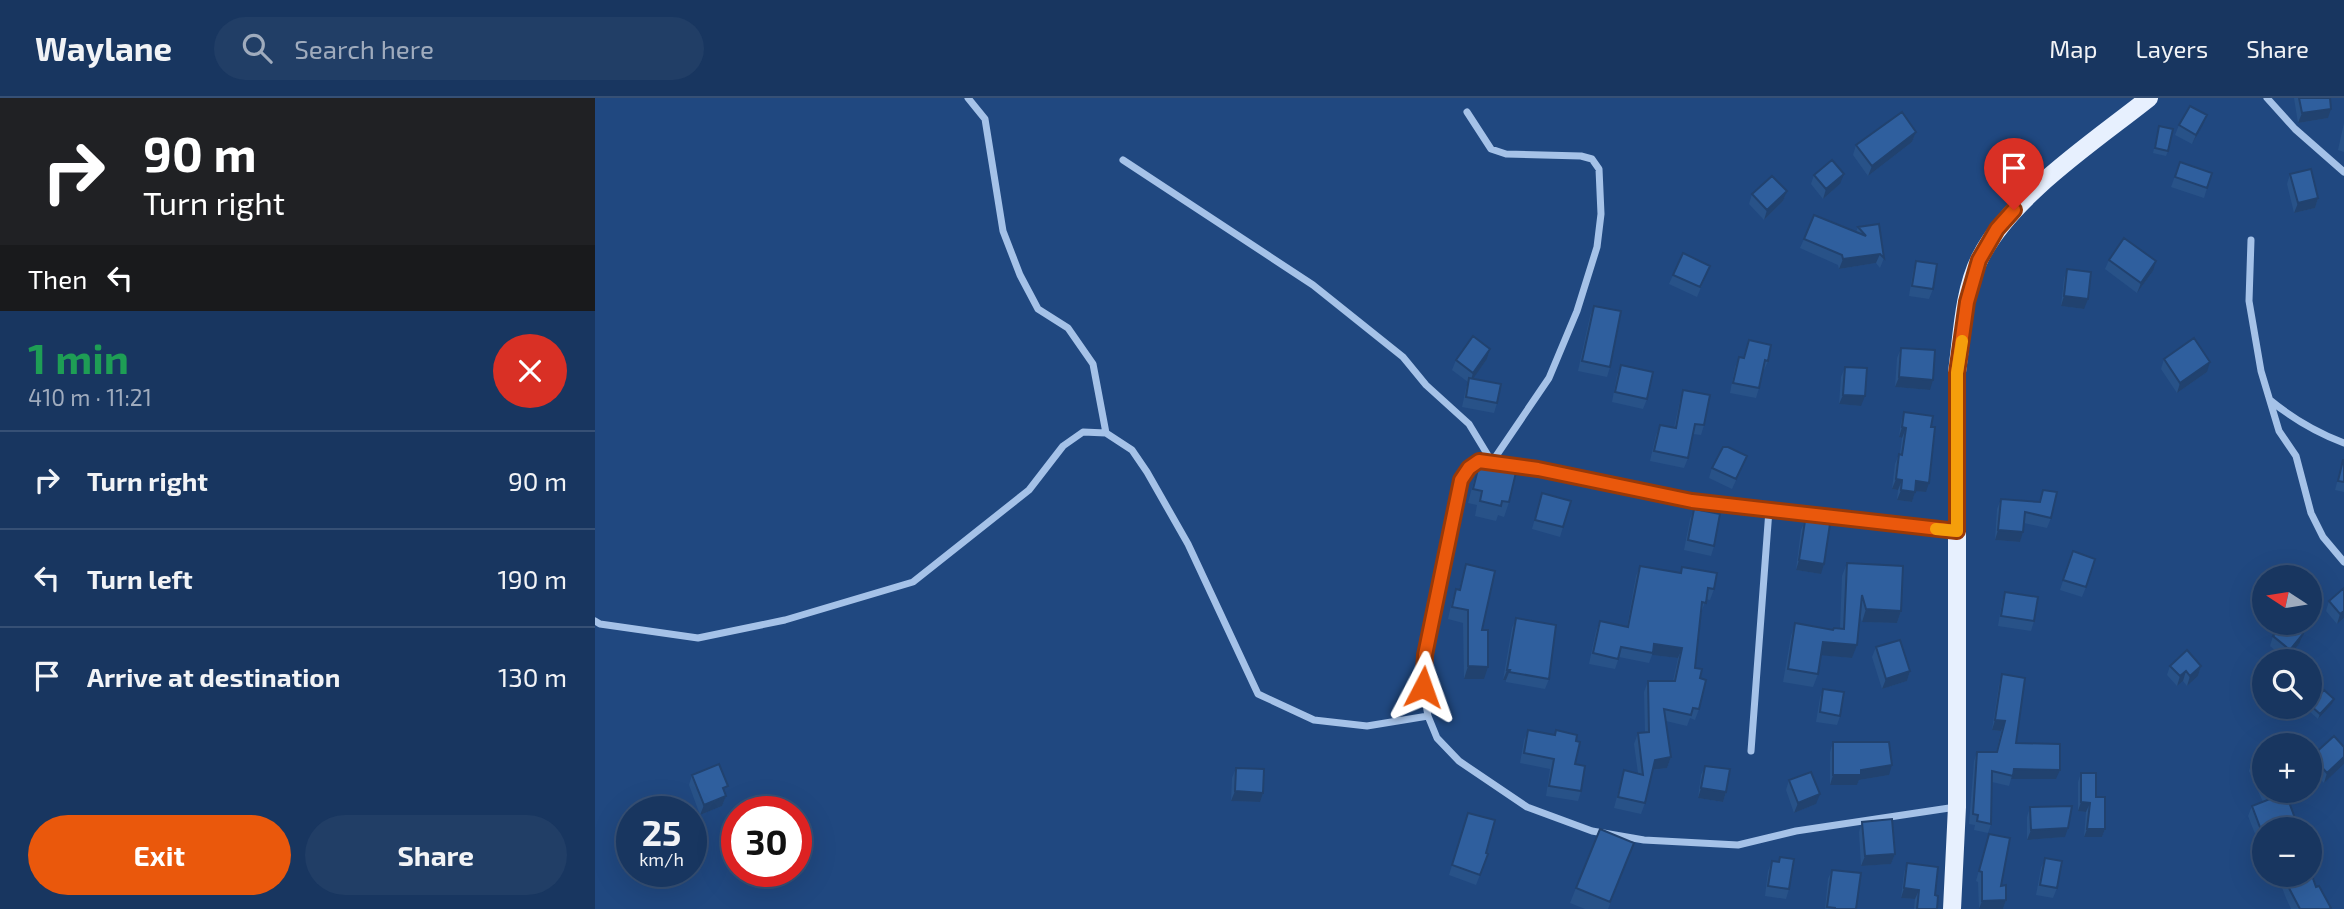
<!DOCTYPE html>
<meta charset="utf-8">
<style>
:root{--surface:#183660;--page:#213e66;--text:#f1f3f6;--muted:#9fabbd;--line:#365075;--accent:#ea580c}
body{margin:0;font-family:"Exo 2",sans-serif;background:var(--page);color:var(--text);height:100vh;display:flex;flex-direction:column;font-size:26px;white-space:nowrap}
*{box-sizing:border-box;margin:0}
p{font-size:23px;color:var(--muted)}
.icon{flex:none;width:38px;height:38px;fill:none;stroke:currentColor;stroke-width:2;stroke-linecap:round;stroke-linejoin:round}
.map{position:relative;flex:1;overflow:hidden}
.side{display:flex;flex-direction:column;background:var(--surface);width:595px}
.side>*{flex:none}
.top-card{background:#202124;color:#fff;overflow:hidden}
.needle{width:46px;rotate:282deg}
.tools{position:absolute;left:1657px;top:467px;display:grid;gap:14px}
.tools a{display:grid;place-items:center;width:70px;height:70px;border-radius:50%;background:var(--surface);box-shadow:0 7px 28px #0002,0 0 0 2px var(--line);font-size:35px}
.speed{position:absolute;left:21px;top:698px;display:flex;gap:14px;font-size:35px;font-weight:700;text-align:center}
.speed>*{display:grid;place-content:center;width:91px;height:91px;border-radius:50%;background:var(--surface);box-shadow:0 7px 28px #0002,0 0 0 2px var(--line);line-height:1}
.speed small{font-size:18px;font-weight:400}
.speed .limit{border:10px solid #d22;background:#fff;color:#111}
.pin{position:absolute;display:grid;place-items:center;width:60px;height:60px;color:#fff;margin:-72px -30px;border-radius:50% 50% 50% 0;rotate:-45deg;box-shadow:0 0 7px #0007}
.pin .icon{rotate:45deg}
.me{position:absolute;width:77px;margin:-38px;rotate:4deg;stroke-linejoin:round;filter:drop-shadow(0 0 5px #0008)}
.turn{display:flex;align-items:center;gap:24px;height:147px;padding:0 28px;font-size:32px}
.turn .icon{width:91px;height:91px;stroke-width:2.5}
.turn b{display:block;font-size:49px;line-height:60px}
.then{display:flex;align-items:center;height:66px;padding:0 28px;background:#0003;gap:14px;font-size:26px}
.round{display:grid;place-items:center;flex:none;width:74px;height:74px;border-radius:37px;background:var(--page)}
.headline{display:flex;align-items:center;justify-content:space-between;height:119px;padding:0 28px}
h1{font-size:42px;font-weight:700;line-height:52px;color:#1e9e55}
.primary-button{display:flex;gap:14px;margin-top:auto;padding:14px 28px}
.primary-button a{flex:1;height:80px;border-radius:42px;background:var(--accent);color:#fff;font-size:28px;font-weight:700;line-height:80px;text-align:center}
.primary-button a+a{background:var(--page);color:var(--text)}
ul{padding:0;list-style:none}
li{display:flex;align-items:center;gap:21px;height:98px;padding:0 28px;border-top:2px solid var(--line)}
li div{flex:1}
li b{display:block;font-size:26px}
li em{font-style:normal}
header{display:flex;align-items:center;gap:42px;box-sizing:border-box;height:98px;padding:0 35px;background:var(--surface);border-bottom:2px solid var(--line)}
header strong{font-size:33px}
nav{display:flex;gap:38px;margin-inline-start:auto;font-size:24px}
.search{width:490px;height:63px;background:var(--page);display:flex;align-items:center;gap:18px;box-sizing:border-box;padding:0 24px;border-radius:38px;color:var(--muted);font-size:26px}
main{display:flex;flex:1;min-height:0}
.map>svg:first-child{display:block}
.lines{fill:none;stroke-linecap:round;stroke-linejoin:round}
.minor{stroke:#a5c2e8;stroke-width:7}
.primary{stroke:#e7f0fe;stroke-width:18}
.wall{fill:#285288}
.shaded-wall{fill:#21426f}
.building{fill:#2f5f9e;stroke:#21426f;stroke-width:2}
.route-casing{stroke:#983908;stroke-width:18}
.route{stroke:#ea580c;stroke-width:12}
.slow{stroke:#f59e0b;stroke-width:12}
</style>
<header>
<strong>Waylane</strong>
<div class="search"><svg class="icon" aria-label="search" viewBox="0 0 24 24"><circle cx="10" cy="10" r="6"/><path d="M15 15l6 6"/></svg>Search here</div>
<nav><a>Map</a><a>Layers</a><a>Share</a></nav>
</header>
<main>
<section class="side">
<div class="top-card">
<div class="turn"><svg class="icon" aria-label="right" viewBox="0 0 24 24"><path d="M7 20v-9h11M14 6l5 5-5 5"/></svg><div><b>90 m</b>Turn right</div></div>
<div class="then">Then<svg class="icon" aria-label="left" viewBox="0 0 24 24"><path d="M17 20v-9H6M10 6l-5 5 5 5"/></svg></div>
</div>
<div class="headline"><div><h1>1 min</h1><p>410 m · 11:21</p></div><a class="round" style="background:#d93025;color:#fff"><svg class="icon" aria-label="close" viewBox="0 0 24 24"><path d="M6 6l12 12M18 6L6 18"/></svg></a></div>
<ul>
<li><svg class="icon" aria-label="right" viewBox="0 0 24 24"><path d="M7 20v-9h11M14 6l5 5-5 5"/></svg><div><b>Turn right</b></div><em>90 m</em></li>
<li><svg class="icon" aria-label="left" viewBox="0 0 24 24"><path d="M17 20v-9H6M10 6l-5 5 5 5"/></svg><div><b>Turn left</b></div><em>190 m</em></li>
<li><svg class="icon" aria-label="arrive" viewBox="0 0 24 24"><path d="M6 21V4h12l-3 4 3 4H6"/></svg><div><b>Arrive at destination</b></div><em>130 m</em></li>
</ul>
<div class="primary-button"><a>Exit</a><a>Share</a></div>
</section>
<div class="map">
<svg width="1749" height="811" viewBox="0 0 1749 811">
<rect width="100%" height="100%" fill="#204880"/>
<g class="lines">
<path class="minor" d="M373 0 390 21 408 133 425 177 443 211 473 230 498 266 511 335
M1672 0 1700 31 1749 74
M528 62 718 187 808 259 831 287 874 326 897 364 954 280 982 213 1002 149 1006 116 1004 71 997 61 986 58 911 56 896 51 872 14
M1656 142 1654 203 1666 273 1684 333 1701 358 1716 415 1728 439 1749 464
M1675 302C1698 321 1720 334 1749 345
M0 523 5 526 103 540 190 522 318 484 434 392 468 348 488 334 511 335 537 352 552 374 593 446 663 596 719 622 772 628 833 618
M1156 653 1174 412
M1361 709 1201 733 1143 747 1049 742 997 733 932 709 864 663 842 640 833 618 828 589 829 557 866 382 874 370 884 363 943 371 1097 403 1361 433"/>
<path class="primary" d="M1357 811 1362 709V274C1367 238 1368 194 1385 160 1416 98 1500 43 1554 0"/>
</g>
<path class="wall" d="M1699 0H1735L1733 20 1703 25Z
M1612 17 1608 27 1597 46 1580 37 1584 27Z
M1749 25V54L1743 52Z
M1564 28 1573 53 1571 58 1558 55Z
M1321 34 1317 44 1273 78 1258 57 1261 47Z
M1585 64 1612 90 1609 100 1576 89Z
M1695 76 1723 100 1720 110 1699 115 1692 86Z
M1219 77 1245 86 1228 101 1216 86Z
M1192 93 1188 103 1169 122 1154 106 1157 96Z
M1263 129 1289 160 1285 170 1281 165 1244 171 1243 167 1205 150 1209 141 1261 134Z
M1514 162 1558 173 1542 195 1510 171Z
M1321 163 1338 191 1334 201 1314 198 1318 173Z
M1115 168 1102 199 1074 186 1078 177Z
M1472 171 1489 211 1466 208 1469 181Z
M999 208 1015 269 1012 279 983 273 995 218Z
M1154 242 1173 263 1169 272H1168L1164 290 1161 300 1135 295 1140 269 1144 259 1148 260Z
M1306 250 1335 292 1300 289 1302 260Z
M895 251 892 261 877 281 902 305 899 315 867 309 871 290 873 284 857 272 861 262Z
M1569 261 1612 274 1582 295 1566 271Z
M1026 267 1052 301 1048 311 1017 304 1022 277Z
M1250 269 1266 308 1244 306 1246 279Z
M1088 292 1109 327 1106 337 1098 336 1093 360 1089 370 1055 363 1061 337 1065 327 1079 330 1085 302Z
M1309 314 1331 394 1320 393 1317 404 1302 402 1303 392 1297 391 1300 366 1304 356H1305L1307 340 1304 339 1306 324Z
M1152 358 1137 391 1114 380 1117 370Z
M1748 362H1749V394L1740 392Z
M895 363 914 404 909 419 903 417 901 423 880 418 882 407 873 405 879 382 884 367 893 369Z
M1448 392 1456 420 1452 430 1429 425 1425 444 1400 442 1402 411 1406 401 1444 404Z
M947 395 968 429 965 439 937 431Z
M1099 411 1119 448 1116 458 1089 452 1095 421Z
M1210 423 1226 476 1201 472 1206 432Z
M1478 453 1491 489 1487 499 1465 492Z
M1252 465 1306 513 1302 525 1267 524 1265 518 1257 560 1226 557 1223 576 1218 589 1188 584 1196 538 1200 525 1238 532 1245 530 1247 478Z
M871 466 887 532 889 581H869L868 525 853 521 857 503 861 491H864Z
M1045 468 1085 475 1087 469 1119 491 1115 502 1111 501 1106 515 1100 570 1105 580 1104 611 1100 622 1095 620 1092 628 1071 623 1076 659 1072 670 1058 672 1050 705 1046 716 1019 710 1026 683 1029 672 1043 675 1039 646 1043 635 1050 634 1049 594 1053 583H1078L1083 560 1057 557 1054 565 1024 559 1020 571 994 566 1001 533 1005 523 1032 528 1041 478Z
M1749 490V520L1742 526 1731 513 1734 503Z
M1410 494 1439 523 1436 533 1403 528 1407 504Z
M921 520 954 581 950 591 911 584V582H908L917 530Z
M1678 538 1704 546 1691 562 1675 548Z
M1281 549 1315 573 1312 583 1287 591 1277 559Z
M1575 568H1606L1603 578 1592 588 1588 583 1582 588 1572 577Z
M1407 576 1421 645 1461 681H1416L1414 688 1397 684 1396 726 1393 735 1379 732 1380 727 1374 726 1379 663 1382 654H1401L1406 633 1397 632 1404 586Z
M1228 591 1245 618 1242 627 1221 624 1225 600Z
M1729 592 1739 601 1737 606 1723 621 1713 612 1715 608Z
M933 632 960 637 961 632 981 643 980 666 986 693 983 703 951 698 955 671 925 665 929 642Z
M1238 644 1294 677 1264 682 1262 687H1235V654Z
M1749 649V666L1729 685 1715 670V663L1717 658Z
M1670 657V693H1690L1670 732V752L1667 745 1664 746 1653 718 1657 708 1668 704 1654 673 1657 663Z
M1110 668 1131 694 1128 704 1103 700 1106 677Z
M641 670 665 704 636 703 637 680Z
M1486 675 1501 699 1510 731 1507 739H1489L1491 714 1483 713V684Z
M97 677 130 696 131 698 127 708 105 717 94 687Z
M1194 682 1221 706 1199 715 1191 692Z
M1435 709 1470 739 1432 742V719Z
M873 715 891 755 893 756 881 787 854 777Z
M1267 724 1300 756 1296 766 1266 768 1264 734Z
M1394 736 1406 788 1411 802 1408 811H1384L1383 784 1381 783Z
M1039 745 1013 811H990L975 805 981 790Z
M1185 759 1194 791 1191 801 1170 798 1173 773 1177 763 1183 764Z
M1450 760 1462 790 1458 800 1441 797 1446 770Z
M1312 765 1340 797 1342 811H1319L1320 801 1306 800 1309 775Z
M1237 772 1261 811H1230L1233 781Z
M1682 777H1715L1721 789 1736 811H1696L1691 800Z"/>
<path class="shaded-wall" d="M1736 11 1733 20 1703 25 1707 15Z
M1612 17 1608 27 1597 46 1601 37Z
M1321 34 1317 44 1273 78 1277 68Z
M1249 76 1245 86 1228 101 1231 91Z
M1192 93 1188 103 1169 122 1172 112Z
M1723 100 1720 110 1699 115 1703 105Z
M1285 156 1281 165 1244 171 1248 161Z
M1561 163 1558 173 1542 195 1546 185Z
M1469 198 1493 201 1489 211 1466 208Z
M895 251 892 261 875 285 878 275Z
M1615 264 1612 274 1582 295 1585 285Z
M1304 279 1338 282 1335 292 1300 289Z
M1248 297 1270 298 1266 308 1244 306Z
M1307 329 1311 330 1307 340 1304 339Z
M1301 381 1307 382 1303 392 1297 391Z
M1321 383 1334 385 1331 394 1318 393Z
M1306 392 1320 394 1317 404 1302 402Z
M1403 432 1428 434 1425 444 1400 442Z
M1204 462 1229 466 1226 476 1201 472Z
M1271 511 1306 513 1302 525 1267 524Z
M1749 513V520L1742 526 1745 516Z
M1708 536 1704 546 1691 562 1695 552Z
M1228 544 1262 547 1257 560 1223 557Z
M1059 546 1087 550 1083 560 1057 557Z
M873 568 893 569 889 581H869Z
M1606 568 1603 578 1592 588 1595 578Z
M912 572H915L911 582H908Z
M1315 573 1312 583 1287 591 1291 581Z
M1591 573 1588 583 1582 588 1585 578Z
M1739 601 1737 606 1723 621 1725 616Z
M1400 622 1410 623 1406 633 1397 632Z
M1076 659 1072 670 1056 672 1060 662Z
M1749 659V666L1729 685 1732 675Z
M1297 667 1294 677 1264 682 1262 687H1235L1238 677Z
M1419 671 1465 672 1461 681H1416Z
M1106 690 1131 694 1128 704 1103 700Z
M640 693 668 695 665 704 636 703Z
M1225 696 1221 706 1199 715 1203 705Z
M131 698 127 708 105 717 109 707Z
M1486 704 1495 705 1491 714 1483 713Z
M1473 730 1470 739 1432 742 1436 732Z
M1492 731H1510L1507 739H1489Z
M1670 736 1667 745 1664 746 1668 737Z
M1300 756 1296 766 1266 768 1270 758Z
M1309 790 1324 792 1320 801 1306 800Z
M1411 802 1408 811H1384L1387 803Z"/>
<path class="building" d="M1704 0H1735L1736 11 1707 15Z
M1595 8 1612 17 1601 37 1584 27Z
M1307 14 1321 34 1277 68 1261 47Z
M1564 28 1578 31 1573 53 1560 50Z
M1237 62 1249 76 1231 91 1219 77Z
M1585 64 1617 75 1612 90 1580 79Z
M1716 71 1723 100 1703 105 1695 76Z
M1177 78 1192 93 1172 112 1157 96Z
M1219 117 1271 138 1263 129 1284 126 1289 160 1285 156 1248 161 1247 157 1209 141Z
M1529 140 1561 163 1546 185 1514 162Z
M1088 155 1115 168 1105 189 1078 177Z
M1321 163 1342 166 1338 191 1317 188Z
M1472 171 1496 174 1493 201 1469 198Z
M999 208 1026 213 1015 269 987 263Z
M878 238 895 251 878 275 861 262Z
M1599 240 1615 264 1585 285 1569 261Z
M1154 242 1176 247 1173 263 1170 262 1164 290 1138 285 1144 259 1149 260Z
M1306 250 1340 252 1338 282 1304 279Z
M1026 267 1058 274 1052 301 1020 294Z
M1250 269 1272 270 1270 298 1248 297Z
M874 280 906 286 902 305 871 299Z
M1088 292 1115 297 1109 327 1100 326 1093 360 1059 353 1065 327 1081 330Z
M1309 314 1338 318 1336 329H1340L1334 385 1321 383 1320 394 1306 392 1307 382 1301 381 1304 356 1307 357 1311 330 1307 329Z
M1128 349H1133L1152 358 1141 381 1117 370Z
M1748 362H1749V384L1743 383Z
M895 363 922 370 914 404 907 403 906 408 885 403 887 393 878 391 884 367 893 370Z
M1448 392 1462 394 1456 420 1430 414 1428 434 1403 432 1406 401 1445 404Z
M947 395 976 403 968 429 940 422Z
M1099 411 1125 416 1119 448 1093 442Z
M1210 423 1235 426 1229 466 1204 462Z
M1478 453 1500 461 1491 489 1468 482Z
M1252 465 1308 468 1306 513 1271 511 1267 497 1262 547 1228 544 1223 576 1193 571 1200 525 1238 532 1239 530 1249 531Z
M871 466 900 473 887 532H893V569L873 568V512L857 509 861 491 865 492Z
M1045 468 1086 475 1087 469 1122 475 1119 491 1113 490 1111 505 1107 504 1100 570 1107 571 1105 580 1111 582 1104 611 1098 610 1096 617 1069 611 1076 659 1060 662 1050 705 1023 699 1029 672 1048 677 1043 635 1054 634 1053 583H1080L1087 550 1059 546 1058 555 1026 549 1023 561 998 555 1005 523 1033 529Z
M1749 490V513L1745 516 1734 503Z
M1410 494 1443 499 1439 523 1406 518Z
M921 520 961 527 954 581 914 574 915 572H912Z
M1689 525H1695L1708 536 1695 552 1678 538Z
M1305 542 1315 573 1291 581 1281 549Z
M1592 552 1606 568 1595 578 1591 573 1585 578 1575 568Z
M1407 576 1430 580 1421 645 1465 646V672L1419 671 1418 678 1397 673 1396 726 1382 723 1383 717 1378 716 1382 654H1402L1410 623 1400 622Z
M1228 591 1249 594 1245 618 1225 614Z
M1729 592 1739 601 1725 616 1715 607Z
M933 632 960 637 961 632 982 637 981 643 985 644 980 666 990 668 986 693 954 688 959 661 929 655Z
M1739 638 1749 649V659L1732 675 1717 658Z
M1238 644H1294L1297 667 1266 672V677H1238Z
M1670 657V690L1657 663Z
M124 666 133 688 128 690 131 698 109 707 97 677Z
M1110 668 1135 671 1131 694 1106 690Z
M641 670 669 671 668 695 640 693Z
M1216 674 1225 696 1203 705 1194 682Z
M1486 675H1501V699H1510V731H1492L1495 705 1486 704Z
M1671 693H1690L1701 723 1699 724 1701 732H1670V736L1668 737 1657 708 1675 701Z
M1477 708 1473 730 1436 732 1435 709Z
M873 715 900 722 891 755 893 756 885 777 857 767Z
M1297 721 1300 756 1270 758 1267 724Z
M1005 731 1039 745 1015 804 981 790Z
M1394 736 1415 740 1406 788 1411 787V802L1387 803V774L1384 773Z
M1185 759 1199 761 1194 791 1173 788 1177 763 1184 764Z
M1450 760 1467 763 1462 790 1445 787Z
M1312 765 1343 769 1340 797 1343 798 1342 811H1322L1324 792 1309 790Z
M1237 772 1266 775 1261 811H1240V810L1232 809Z
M1715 772 1721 789 1724 788 1736 810 1734 811H1705L1694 790 1689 777H1715Z"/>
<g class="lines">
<defs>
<path id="route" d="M828 589 830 557 866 382 874 370 884 363 943 371 1097 403 1362 433V275L1372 204 1384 162 1402 131 1419 112"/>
</defs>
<use href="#route" class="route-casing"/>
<use href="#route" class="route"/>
<path class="slow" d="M1341 431 1362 433V275L1367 243"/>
</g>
</svg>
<div class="tools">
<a><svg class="needle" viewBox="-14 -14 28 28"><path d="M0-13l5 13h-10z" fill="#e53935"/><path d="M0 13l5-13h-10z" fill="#9fabbd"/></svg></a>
<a><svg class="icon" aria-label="search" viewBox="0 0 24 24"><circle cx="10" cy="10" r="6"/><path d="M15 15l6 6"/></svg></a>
<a>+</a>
<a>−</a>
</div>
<div class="speed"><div>25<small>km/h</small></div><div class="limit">30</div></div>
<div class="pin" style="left:1419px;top:112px;background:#d93025"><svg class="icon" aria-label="arrive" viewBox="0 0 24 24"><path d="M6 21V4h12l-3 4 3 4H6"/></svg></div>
<svg class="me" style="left:828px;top:589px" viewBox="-20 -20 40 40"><path d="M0-17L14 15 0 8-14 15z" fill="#ea580c" stroke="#fff" stroke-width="4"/></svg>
</div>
</main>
